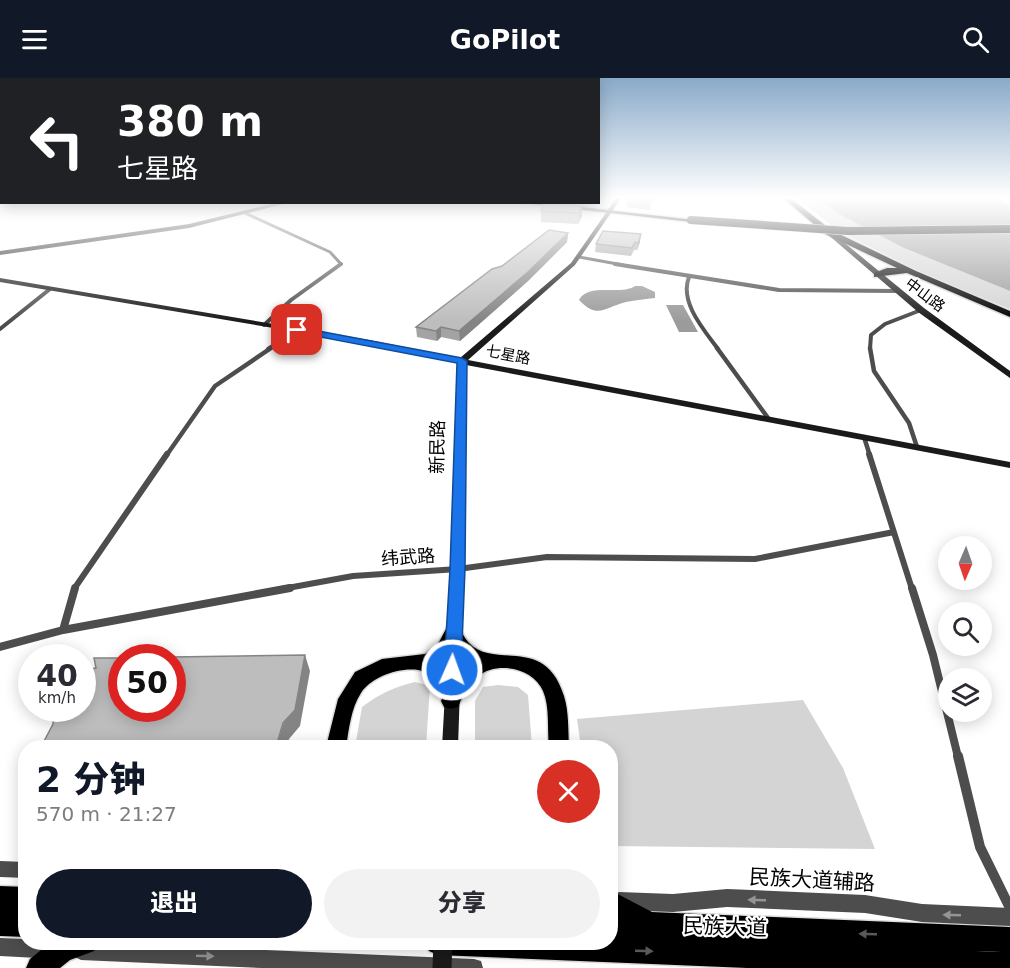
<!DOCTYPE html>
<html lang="zh">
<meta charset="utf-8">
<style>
:root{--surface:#fff;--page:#f2f2f3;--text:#2b2b33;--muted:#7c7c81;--accent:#111827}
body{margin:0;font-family:"DejaVu Sans","Noto Sans SC",sans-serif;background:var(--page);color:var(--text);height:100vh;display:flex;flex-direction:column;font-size:22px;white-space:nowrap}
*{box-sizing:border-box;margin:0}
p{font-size:20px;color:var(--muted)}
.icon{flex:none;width:33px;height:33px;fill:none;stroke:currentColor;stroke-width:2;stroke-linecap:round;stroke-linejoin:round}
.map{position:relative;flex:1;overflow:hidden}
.panel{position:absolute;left:18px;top:662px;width:600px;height:210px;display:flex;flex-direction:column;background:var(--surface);border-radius:24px;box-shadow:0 3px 15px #0003}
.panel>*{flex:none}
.hud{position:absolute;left:0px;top:0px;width:600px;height:126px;box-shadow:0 3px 15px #0003;background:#202124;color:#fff;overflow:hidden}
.needle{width:39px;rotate:182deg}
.tools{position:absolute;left:938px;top:458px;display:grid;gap:12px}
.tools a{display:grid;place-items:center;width:54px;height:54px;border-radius:50%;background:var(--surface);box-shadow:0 3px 15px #0003;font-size:30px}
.speed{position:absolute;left:18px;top:566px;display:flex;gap:12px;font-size:30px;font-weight:700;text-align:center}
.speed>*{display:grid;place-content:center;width:78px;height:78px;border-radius:50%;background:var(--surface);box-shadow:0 3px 15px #0003;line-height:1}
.speed small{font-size:15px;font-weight:400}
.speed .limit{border:9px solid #d22;background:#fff;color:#111}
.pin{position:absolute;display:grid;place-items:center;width:51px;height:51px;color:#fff;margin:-26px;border-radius:12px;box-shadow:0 3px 9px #0006}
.me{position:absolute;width:66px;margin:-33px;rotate:2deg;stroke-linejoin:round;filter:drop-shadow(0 0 4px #0008)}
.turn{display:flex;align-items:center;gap:21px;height:126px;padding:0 18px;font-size:27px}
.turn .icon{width:78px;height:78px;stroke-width:2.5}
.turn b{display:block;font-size:42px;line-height:51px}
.round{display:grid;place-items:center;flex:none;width:63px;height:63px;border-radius:32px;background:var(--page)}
.head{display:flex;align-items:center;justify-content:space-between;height:102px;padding:0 18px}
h1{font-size:36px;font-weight:800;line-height:45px;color:var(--accent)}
.primary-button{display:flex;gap:12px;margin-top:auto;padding:12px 18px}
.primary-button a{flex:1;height:69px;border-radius:36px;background:var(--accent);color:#fff;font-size:24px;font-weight:800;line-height:69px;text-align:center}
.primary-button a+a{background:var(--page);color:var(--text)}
header{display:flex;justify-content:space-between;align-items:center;height:78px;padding:0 18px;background:var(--accent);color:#fff;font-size:27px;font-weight:800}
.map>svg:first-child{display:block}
.green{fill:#d4d4d4}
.water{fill:#9b9b9b}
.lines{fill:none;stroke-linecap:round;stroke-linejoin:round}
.primary-casing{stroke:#dbdbdb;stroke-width:3}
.trunk-casing{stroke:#dbdbdb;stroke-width:3}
.minor-far5{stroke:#4d4d4d;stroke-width:3}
.minor-far4{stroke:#4d4d4d;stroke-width:4}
.minor-far3{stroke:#4d4d4d;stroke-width:4.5}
.minor-far2{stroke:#4d4d4d;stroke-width:6}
.minor-far1{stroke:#4d4d4d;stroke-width:8}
.minor{stroke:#4d4d4d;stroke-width:10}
.tertiary{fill:#4d4d4d;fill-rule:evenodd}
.secondary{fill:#1a1a1a;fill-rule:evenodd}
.primary{fill:#000;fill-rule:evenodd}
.trunk{fill:#000;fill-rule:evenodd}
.primary-bridge-casing{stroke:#dbdbdb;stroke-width:9;stroke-linecap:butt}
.secondary-bridge{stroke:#1a1a1a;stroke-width:19}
.primary-bridge{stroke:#000;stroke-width:8}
.wall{fill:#a3a3a3}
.shaded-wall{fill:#848484}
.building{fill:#bdbdbd;stroke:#848484;stroke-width:1.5}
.oneway{fill:#949494}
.oneway2{fill:#595959}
.route{fill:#1a73e8;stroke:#114b97;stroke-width:1.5}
.labels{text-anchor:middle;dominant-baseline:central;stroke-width:4.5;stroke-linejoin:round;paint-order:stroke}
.far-street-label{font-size:15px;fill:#000;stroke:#fff}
.street-label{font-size:18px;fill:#000;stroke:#fff}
.near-street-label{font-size:21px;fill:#000;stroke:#fff}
</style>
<header><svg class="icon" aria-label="menu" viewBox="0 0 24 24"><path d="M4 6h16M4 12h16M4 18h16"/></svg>GoPilot<svg class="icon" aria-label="search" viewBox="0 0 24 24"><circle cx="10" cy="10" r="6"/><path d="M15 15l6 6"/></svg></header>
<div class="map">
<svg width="1010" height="890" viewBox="0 0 1010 890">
<rect width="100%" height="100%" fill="#fff"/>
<path class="green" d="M795 119H817L904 170 1010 213V231L931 199 840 154Z
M415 604 430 608 426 669H355L362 629C379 616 394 609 415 604Z
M498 607 518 609 528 617 532 669H475V623L483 609Z
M803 622 843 690 875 771 611 768 610 669H581L577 641Z"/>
<path class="water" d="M817 119H992L1010 127V213L904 170 839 136Z
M635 208H642L655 214V220C646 221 635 222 626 224 605 229 598 242 579 222 588 204 620 218 635 208Z
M666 227H683L698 254H679Z"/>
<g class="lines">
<defs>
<path id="primary" d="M782 119H789L831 152 916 193 1010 233V239L907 195 874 199V195L887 190H897L825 156Z
M511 124H539L695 142 691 144Z"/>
<path id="trunk" d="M453 547 459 549C462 554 465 561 469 565 495 592 545 556 564 618 569 634 568 652 569 669H549C547 651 550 629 543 613 533 590 498 583 478 598 468 606 463 617 458 629L451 631 444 629 441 623 444 616C441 611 441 604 436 600 418 582 373 595 361 615 351 630 349 651 346 669H326L338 621 355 594 382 581 425 576 438 566 447 549ZM454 573 469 585 455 597 449 588 442 585Z
M0 808 26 809V833L0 832Z
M610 812 652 834 1010 849V890H747L438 877 429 873 425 864H610V858L1001 874 610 858Z
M0 832 26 833V859L0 858Z
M51 864H98L94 873 70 882 60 890H26L30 881Z"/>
</defs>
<use href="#primary" class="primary-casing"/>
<use href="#trunk" class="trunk-casing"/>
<path class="minor-far5" d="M245 135 330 174 341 186 339 187
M579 179 623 187"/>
<path class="minor-far4" d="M615 186 779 212 897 213
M689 199C679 224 704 252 718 271
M264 247 291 222 341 186
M0 251 50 211
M268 271 297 252
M870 271 871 257 885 246 921 232"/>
<path class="minor-far3" d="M717 270 768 340
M870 270 874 293 909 345 917 369
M864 359 870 378
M166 378 215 308 271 270"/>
<path class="minor-far2" d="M869 376 912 511
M74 511 167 376
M282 511 353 498 458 491 547 479 755 481 894 454"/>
<path class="minor-far1" d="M912 510 933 577 958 679
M63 552 75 510
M0 569 63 552 290 510"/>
<path class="minor" d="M958 678 980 769 1010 830"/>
<path class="tertiary" d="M0 783 26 784V800L0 799Z
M727 811 865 817 922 826 1010 830V848L922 844 865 835 727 829 673 834 619 832 613 829 610 823 613 817 619 814 673 816Z
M0 860 26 861V864H60L63 866 66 872 63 878 57 881 0 878Z
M83 864 474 881 481 883 483 890H262L81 882 75 879 72 873 75 867Z"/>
<path class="secondary" d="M617 119H622L575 187 468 282 1010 384V390L466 287 464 491 458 669H442L452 491 458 285 369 266 0 204V200L369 262 460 280 571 185Z
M280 124H291L189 150 0 177V173L189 146Z
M826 153H830L924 230 1010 293V300L918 234 826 155Z"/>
<use href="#primary" class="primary"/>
<use href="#trunk" class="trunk"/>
<defs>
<path id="primary-bridge" d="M691 142 848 153 1010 151"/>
</defs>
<use href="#primary-bridge" class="primary-bridge-casing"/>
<path class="secondary-bridge" d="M442 890 443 864"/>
<use href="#primary-bridge" class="primary-bridge"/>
</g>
<path class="wall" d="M653 119 650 132 627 129 628 121Z
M582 128V138L578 146 541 144V133Z
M568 155 567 164 528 203 460 263 441 259 437 263 417 259 416 249Z
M640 164 637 172H634L631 178 595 174 596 166Z"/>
<path class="shaded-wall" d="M582 128V138L578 146 579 135Z
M568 155 567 164 528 203 460 263 459 253Z
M641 156 640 164 637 172 638 165Z
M441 249V259L437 263 436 253Z
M305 577 310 593 300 648 289 661 287 669H276Z"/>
<path class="building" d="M629 119H653L651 124 628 121Z
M544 125 582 128 579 135 541 133Z
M549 152 568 155 528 194 459 253 441 249 436 253 416 249 492 191 502 188Z
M603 153 641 156 638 165 635 164 632 170 596 166Z
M305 577 295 632 283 645 276 669H41L53 646 54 630H82V592L96 590 94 580H122V630H172V579Z"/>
<defs><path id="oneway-solid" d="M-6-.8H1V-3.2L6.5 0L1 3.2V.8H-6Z" transform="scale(1.5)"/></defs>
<g class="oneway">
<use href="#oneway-solid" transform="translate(757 822) rotate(-178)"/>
<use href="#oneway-solid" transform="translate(952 837) rotate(-178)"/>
<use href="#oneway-solid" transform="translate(205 878) rotate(2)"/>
</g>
<g class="oneway2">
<use href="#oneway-solid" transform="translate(868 856) rotate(-178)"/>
<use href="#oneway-solid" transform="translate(644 873) rotate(2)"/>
</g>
<linearGradient id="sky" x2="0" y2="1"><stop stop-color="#89aac9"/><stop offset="0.49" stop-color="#fff"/><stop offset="1" stop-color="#fff" stop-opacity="0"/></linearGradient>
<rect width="1010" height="244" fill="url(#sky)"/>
<path class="route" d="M297 249 462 280 467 283 465 491 461 592 458 597 452 599 446 597 444 592 450 491 457 285 294 254V250Z"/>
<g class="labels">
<g class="far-street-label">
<text transform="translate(925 217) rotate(37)">中山路</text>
<text transform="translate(508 277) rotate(11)">七星路</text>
</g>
<g class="street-label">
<text transform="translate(437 369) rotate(-89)">新民路</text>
<text transform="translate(408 479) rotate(-4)">纬武路</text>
</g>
<g class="near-street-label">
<text transform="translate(812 802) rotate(3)">民族大道辅路</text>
<text transform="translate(725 849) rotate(2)">民族大道</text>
</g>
</g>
</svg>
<div class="tools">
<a><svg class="needle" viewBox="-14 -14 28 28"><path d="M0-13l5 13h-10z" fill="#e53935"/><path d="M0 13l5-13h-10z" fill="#7c7c81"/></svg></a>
<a><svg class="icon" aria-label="search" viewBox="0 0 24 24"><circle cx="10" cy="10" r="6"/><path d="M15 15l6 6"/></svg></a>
<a><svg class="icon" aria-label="layers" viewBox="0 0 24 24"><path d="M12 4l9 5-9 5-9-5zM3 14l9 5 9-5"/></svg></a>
</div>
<div class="speed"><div>40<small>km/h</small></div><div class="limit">50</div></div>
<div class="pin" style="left:297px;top:252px;background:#d93025"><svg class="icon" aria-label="arrive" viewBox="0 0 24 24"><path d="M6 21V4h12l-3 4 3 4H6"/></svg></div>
<svg class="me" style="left:452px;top:592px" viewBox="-20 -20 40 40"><circle r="17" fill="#1a73e8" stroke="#fff" stroke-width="3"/><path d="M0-11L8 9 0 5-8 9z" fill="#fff"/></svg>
<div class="hud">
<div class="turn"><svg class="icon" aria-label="left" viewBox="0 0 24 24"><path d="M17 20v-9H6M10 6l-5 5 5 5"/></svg><div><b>380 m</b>七星路</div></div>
</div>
<section class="panel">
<div class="head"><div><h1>2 分钟</h1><p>570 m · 21:27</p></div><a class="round" style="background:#d93025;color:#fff"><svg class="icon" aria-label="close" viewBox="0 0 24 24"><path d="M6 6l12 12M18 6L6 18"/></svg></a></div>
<div class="primary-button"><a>退出</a><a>分享</a></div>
</section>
</div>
